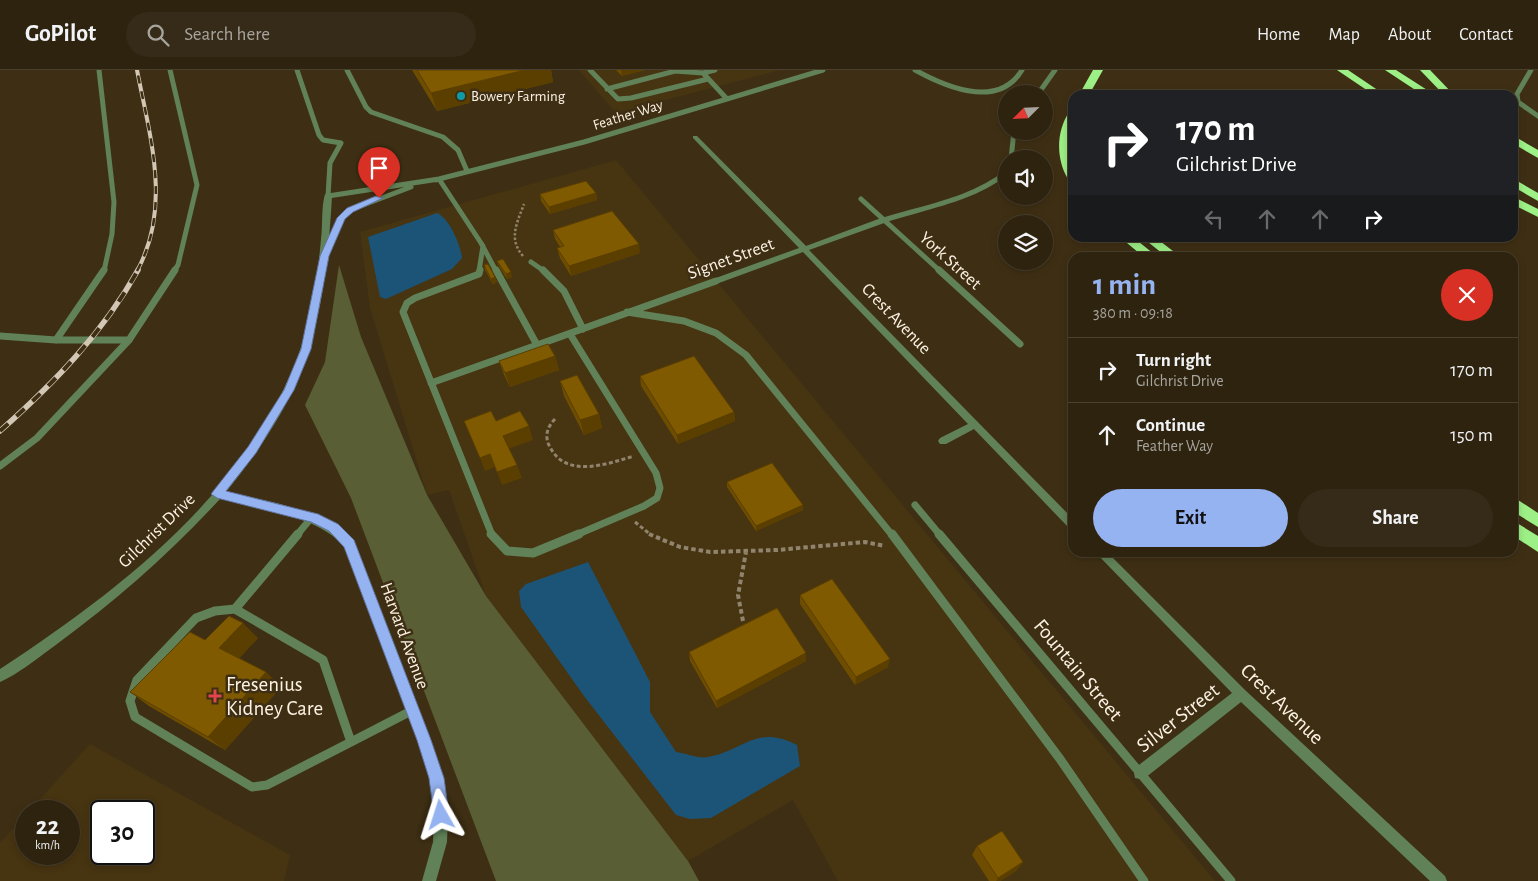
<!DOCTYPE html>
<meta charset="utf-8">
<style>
:root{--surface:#2e230f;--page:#362b18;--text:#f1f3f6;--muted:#a7a49e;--line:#49402f;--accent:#95b2f1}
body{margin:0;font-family:"Alegreya Sans",sans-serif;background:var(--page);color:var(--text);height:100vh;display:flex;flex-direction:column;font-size:19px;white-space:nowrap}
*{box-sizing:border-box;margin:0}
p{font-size:16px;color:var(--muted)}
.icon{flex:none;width:28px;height:28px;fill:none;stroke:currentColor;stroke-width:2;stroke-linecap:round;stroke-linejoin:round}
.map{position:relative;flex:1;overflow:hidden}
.sheet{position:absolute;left:1068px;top:182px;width:450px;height:305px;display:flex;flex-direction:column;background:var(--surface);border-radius:15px;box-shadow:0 2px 8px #0003,0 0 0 1px var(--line)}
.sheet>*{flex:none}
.guide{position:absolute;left:1068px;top:20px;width:450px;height:152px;border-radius:15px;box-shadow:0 2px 8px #0003,0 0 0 1px var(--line);background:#202124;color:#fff;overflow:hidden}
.needle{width:32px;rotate:246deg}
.tools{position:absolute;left:998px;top:15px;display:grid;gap:10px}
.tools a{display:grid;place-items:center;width:55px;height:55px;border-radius:50%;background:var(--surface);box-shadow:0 2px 8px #0003,0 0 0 1px var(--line);font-size:25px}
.speed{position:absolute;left:15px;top:730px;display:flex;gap:10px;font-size:25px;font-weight:700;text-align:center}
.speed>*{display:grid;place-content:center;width:65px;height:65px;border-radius:50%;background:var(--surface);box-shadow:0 2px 8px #0003,0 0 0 1px var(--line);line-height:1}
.speed small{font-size:12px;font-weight:400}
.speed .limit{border:2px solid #111;border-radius:8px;background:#fff;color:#111}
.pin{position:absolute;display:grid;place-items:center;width:42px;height:42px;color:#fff;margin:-51px -21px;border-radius:50% 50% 50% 0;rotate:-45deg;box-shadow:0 0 5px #0007}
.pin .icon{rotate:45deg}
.me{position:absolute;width:55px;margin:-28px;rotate:354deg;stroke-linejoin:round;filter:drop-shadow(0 0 4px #0008)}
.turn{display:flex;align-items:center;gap:18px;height:105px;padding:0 25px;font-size:22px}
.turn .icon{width:65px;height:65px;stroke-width:2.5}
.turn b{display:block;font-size:35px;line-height:42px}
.lanes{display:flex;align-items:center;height:48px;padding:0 25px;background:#0003;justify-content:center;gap:25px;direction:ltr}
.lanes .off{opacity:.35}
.round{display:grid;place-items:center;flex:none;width:52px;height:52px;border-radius:26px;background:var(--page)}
.head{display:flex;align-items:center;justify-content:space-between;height:85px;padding:0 25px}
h1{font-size:30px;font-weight:700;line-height:38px;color:var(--accent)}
.action{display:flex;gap:10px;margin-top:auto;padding:10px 25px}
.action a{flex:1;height:58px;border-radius:30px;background:var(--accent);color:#111;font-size:20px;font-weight:700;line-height:58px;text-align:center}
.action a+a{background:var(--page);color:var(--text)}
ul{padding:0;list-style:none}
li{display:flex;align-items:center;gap:15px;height:65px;padding:0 25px;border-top:1px solid var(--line)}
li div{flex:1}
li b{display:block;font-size:19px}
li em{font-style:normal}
header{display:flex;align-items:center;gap:30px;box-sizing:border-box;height:70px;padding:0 25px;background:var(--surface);border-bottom:1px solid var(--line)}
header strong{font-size:24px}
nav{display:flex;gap:28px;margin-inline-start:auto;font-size:18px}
.search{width:350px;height:45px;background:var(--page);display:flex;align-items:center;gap:12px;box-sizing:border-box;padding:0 18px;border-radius:28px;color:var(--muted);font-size:19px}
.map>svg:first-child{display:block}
.built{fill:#473411;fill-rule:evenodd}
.green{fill:#595e34}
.water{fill:#1c5477}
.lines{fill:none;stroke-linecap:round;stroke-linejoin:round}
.path-far2{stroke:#91846e;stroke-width:2.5;stroke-dasharray:2.5 2;stroke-linecap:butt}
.path-far1{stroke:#91846e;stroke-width:3;stroke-dasharray:4 2.5;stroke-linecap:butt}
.path{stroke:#91846e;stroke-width:4;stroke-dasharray:4.5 3;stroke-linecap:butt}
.lane-far2{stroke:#618258;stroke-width:5}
.lane-far1{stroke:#618258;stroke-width:7}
.lane{stroke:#618258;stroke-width:9}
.street{fill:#618258;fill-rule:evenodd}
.highway{fill:#9df086;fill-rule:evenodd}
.rail-far1-casing{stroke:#d2c7b5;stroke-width:4}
.rail-casing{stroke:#d2c7b5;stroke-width:5.5}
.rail-far1{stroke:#3e2f14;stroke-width:2.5;stroke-dasharray:8;stroke-linecap:butt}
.rail{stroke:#3e2f14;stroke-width:4;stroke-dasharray:11;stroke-linecap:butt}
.wall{fill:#6e4d01}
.shaded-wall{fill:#5a3f01}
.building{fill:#805a01;stroke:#5a3f01}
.route{fill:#95b2f1;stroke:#61749d}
.culture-dot{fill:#0f9aa8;stroke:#3e2f14;stroke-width:2}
.health-dot{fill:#e0444e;stroke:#3e2f14;stroke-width:2}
.labels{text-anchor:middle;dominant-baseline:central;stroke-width:5;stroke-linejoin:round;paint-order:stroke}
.far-poi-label{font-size:15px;fill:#fdf3e4;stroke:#3e2f14;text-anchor:start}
.far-street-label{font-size:15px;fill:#fdf3e4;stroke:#3e2f14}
.street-label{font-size:18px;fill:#fdf3e4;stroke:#3e2f14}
.near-street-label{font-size:21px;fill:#fdf3e4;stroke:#3e2f14}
.near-poi-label{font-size:21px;fill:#fdf3e4;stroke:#3e2f14;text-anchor:start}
</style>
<header>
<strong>GoPilot</strong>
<div class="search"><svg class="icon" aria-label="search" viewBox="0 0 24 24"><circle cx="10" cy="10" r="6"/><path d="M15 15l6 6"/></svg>Search here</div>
<nav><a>Home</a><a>Map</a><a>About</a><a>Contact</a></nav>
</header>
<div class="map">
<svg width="1538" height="811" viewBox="0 0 1538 811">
<rect width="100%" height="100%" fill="#3e2f14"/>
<path class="built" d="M579 0H780L616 43Z
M616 90 1215 811H838L793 730 688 791 486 526 449 420 427 425 370 238 360 162Z
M90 674 290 785 284 811H0V773L26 744V784H69V741H29ZM101 741H144V784H101Z"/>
<path class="green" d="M339 195 361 267 427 425 486 526 688 791 699 811H496L351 428 305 335 325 292Z"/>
<path class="water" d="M437 143C449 148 461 175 462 188L452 199 386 229 380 227 368 167Z
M588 492 650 612V642L676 682C685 683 699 689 708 687 745 680 756 654 797 675L800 696 711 748 690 749 676 745 584 626 521 537 519 521 526 514Z"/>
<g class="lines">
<path class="path-far2" d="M523 186C508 169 517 153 524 134"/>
<path class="path-far1" d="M555 349C547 357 544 367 550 377 566 409 607 394 634 386
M635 452 651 465"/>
<path class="path" d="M649 464 680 477 710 482 777 480 865 472 885 476
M743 551 738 525 746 482"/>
<path class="lane-far2" d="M99 0 114 132 112 164 104 201
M170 0 197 115 178 195 174 201
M297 0 319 65 323 70 341 73 330 93 328 126 439 109 584 72 823 0
M347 0 366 37 371 42 443 67 458 80 467 101
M590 0 618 29 631 28 708 9
M715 0 703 3 727 29
M915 0C946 17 998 40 1022 0
M1531 0 1517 24 1518 32 1538 46
M607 19 675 1 703 3
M1038 24 1055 0
M1011 89 1014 61
M436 110 439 109 481 173 496 201
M861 129 940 201
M884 150C925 137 971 130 1006 103
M325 185 342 148 350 140 411 117
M531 192 544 201
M479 201 483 176"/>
<path class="lane-far1" d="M480 200 479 204 415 228 407 233 403 242 492 465
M496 200 537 275
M543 200 564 221 583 259
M939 200 1020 274
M627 242 684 251 716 263 746 285 892 465
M570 264 656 403 660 418 657 428 644 436 576 465
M0 266 56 270H129
M56 270 104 200
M431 313 716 211
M0 396 37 368 129 270 175 200
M915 435 940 465
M297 465 312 447"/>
<path class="lane" d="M491 464 507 481 533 483 579 464
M892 464 1060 689 1144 811
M939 464 1231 811
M235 539 298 464
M235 539 323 590 351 672 267 715 252 717 135 647 130 631 137 610 196 548 215 541Z
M351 672 413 640"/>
<path class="street" d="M693 66H697L806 176 881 148H887V152L809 180 1072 448V458L1068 457 974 359 946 374H940L938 371 940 368 968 354 803 182 719 213H713V209L799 178 693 68Z
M325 124 332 126C328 196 321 267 288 330 271 363 249 393 226 422 271 432 319 438 354 471L430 670 442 708 448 745 447 772 436 811H422L433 772 434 745 430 708 418 670 346 477C312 444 264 439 220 429 169 484 118 529 57 574 42 585 17 605 0 612V599C125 517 261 412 306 262 315 232 318 201 321 169 323 155 321 138 325 124Z
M1095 482H1107L1245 620 1445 806 1447 811H1430L1241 632 1145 708 1140 709 1135 708 1134 703 1135 698 1232 623Z"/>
<path class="highway" d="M1093 0H1103L1089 25H1079Z
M1337 0H1348L1385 25H1374Z
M1385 0H1396L1435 25H1423Z
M1420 0H1430L1454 25H1444Z
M1072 41 1069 75 1072 93V110L1068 109C1056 89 1056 62 1069 42Z
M1512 65 1538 80V88L1512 73Z
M1512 108 1538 123V131L1512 116Z
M1512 126 1538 139V147L1512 134Z
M1121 168H1134L1159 188H1145Z
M1143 168H1156L1182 188H1168Z
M1512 426 1538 443V457L1512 441Z
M1512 450 1538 466V482L1512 465Z"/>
<defs>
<path id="rail-far1" d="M137 201C172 137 150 67 137 0"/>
<path id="rail" d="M0 361C54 313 103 263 138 200"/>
</defs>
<use href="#rail-far1" class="rail-far1-casing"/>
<use href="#rail" class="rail-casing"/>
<use href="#rail-far1" class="rail-far1"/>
<use href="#rail" class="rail"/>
</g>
<path class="wall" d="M412 0H551L553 12 437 41Z
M616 0H645L622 6Z
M596 123 597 130 550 144 541 131 540 124Z
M553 160 640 183 571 206 560 188 557 178 560 177 555 169Z
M497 191 512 207 507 209 499 196Z
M484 195 495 207 497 212 493 214 485 200Z
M555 286 559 300 510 317 504 305 499 291Z
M640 306 734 342 735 351 678 374 641 316Z
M560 311 599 344 602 358 584 365 564 326Z
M727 412 803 440 756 461 727 417Z
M800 525 888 597 855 615 800 534Z
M258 568 239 588 266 602 281 617 225 680 149 636 130 622 205 570Z
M689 582 806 591 717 638 690 591Z
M977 776 1023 792 1016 801 1000 811H989L972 785Z"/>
<path class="shaded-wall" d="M525 0H551L553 12 437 41 431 23Z
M621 0H645L622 6Z
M596 123 597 130 550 144 549 137Z
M639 174 640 183 571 206 569 196Z
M511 202 512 207 507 209 506 204Z
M495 207 497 212 493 214 491 209Z
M555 286 559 300 510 317 505 303Z
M734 342 735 351 678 374 677 365Z
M599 344 602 358 584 365 580 350Z
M529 356 533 370 508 379 503 366Z
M490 384 495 397 485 401 480 388Z
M517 395 522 408 502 415 497 402Z
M803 435V440L756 461V456Z
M243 553 258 568 235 593 219 578Z
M806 583V591L717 638 716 631Z
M890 589 888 597 855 615 856 607Z
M266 602 281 617 225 680 208 667Z
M1023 792 1016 801 1000 811H996L998 808Z"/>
<path class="building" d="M417 0H525L431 23Z
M586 111 596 123 549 137 540 124Z
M612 141 639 174 569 196 557 178 564 176 553 160Z
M503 189 511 202 506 204 497 191Z
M488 194 495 207 491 209 484 195Z
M548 274 555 286 505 303 499 291Z
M694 286 734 342 677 365 640 306Z
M577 305 599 344 580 350 560 311Z
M491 341 496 351 520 341 529 356 503 366 517 395 497 402 490 384 480 388 464 351Z
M772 393 803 435 756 456 727 412Z
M832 509 890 589 856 607 800 525Z
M777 538 806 583 716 631 689 582Z
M229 546 243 553 219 578 266 602 208 667 130 622 190 562 205 570Z
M1002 761 1023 792 998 808 977 776Z"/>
<path class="route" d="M376 126 383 128 353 142 345 149 329 186 311 279 294 320 256 383 226 421 318 444 338 454 354 470 431 670 444 708 449 745 446 750 441 753 436 750 434 745 429 708 417 670 344 477 329 461 311 452 217 428 211 424 248 377 284 320 301 279 320 186 337 148 347 138Z"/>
<circle class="culture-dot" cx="461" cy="26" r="5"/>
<path class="health-dot" d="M212.5 618.5h5v5h5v5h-5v5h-5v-5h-5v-5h5z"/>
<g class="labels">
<g class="far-poi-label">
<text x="471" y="26">Bowery Farming</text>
</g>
<g class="far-street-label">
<text transform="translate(628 45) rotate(-17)">Feather Way</text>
</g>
<g class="street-label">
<text transform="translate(731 189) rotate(-20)">Signet Street</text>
<text transform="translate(950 191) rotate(42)">York Street</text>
<text transform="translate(896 249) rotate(46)">Crest Avenue</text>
<text transform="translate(157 461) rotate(-44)">Gilchrist Drive</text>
<text transform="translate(404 566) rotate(70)">Harvard Avenue</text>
</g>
<g class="near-street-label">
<text transform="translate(1078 600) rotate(50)">Fountain Street</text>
<text transform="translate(1282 634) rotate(44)">Crest Avenue</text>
<text transform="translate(1178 648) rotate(-38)">Silver Street</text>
</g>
<g class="near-poi-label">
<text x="226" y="614">Fresenius<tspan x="226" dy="24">Kidney Care</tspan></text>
</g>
</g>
</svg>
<div class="tools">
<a><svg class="needle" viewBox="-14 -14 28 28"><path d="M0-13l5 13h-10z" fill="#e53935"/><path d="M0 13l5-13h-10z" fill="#a7a49e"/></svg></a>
<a><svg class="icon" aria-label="sound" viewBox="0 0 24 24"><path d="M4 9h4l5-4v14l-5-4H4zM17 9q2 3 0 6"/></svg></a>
<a><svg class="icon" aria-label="layers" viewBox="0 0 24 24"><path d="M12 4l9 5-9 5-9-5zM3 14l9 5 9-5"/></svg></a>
</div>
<div class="speed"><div>22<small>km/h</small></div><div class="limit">30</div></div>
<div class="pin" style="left:379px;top:128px;background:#d93025"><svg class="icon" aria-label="arrive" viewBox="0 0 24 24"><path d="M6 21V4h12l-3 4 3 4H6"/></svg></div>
<svg class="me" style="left:441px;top:745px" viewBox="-20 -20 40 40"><path d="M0-17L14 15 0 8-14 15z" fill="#95b2f1" stroke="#fff" stroke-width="4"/></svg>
<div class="guide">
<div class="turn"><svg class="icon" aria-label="right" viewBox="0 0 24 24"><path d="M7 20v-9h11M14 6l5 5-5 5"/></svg><div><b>170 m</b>Gilchrist Drive</div></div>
<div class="lanes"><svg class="icon off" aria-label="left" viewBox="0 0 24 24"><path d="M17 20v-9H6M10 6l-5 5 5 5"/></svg><svg class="icon off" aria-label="ahead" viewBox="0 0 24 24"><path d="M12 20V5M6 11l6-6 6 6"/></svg><svg class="icon off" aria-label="ahead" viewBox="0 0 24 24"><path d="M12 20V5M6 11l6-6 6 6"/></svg><svg class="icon" aria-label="right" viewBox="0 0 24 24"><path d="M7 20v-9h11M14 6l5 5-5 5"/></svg></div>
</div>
<section class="sheet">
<div class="head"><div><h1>1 min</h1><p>380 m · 09:18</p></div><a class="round" style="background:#d93025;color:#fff"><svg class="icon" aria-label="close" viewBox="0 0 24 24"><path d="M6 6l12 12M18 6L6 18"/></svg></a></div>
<ul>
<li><svg class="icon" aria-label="right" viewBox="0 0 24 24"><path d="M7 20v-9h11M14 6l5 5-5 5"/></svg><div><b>Turn right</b><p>Gilchrist Drive</p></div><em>170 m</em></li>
<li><svg class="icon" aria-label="ahead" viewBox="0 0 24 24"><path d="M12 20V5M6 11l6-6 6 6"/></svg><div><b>Continue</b><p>Feather Way</p></div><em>150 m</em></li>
</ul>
<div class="action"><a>Exit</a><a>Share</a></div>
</section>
</div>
